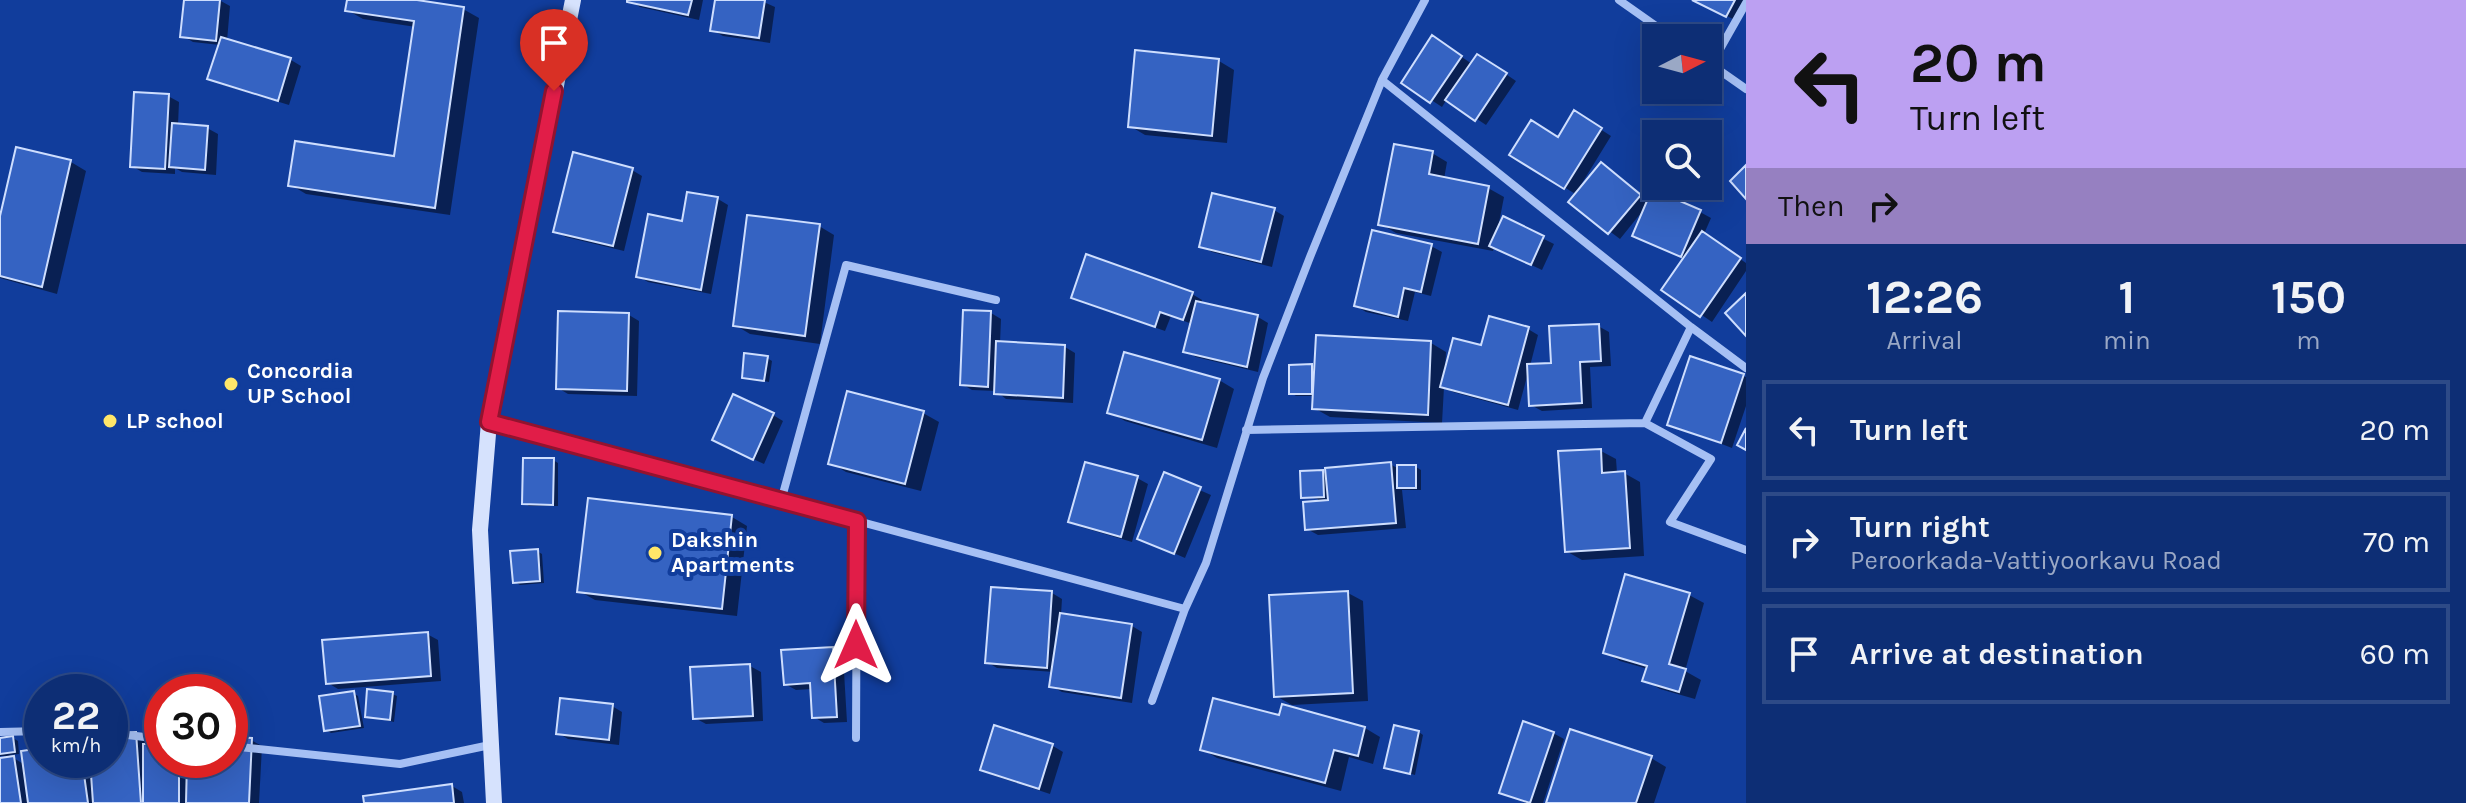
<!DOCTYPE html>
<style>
:root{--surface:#0d2e75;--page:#16367a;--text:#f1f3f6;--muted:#9aa8c5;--line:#2d4a87}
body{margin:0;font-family:Karla,sans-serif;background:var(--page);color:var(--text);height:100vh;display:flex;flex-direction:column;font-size:30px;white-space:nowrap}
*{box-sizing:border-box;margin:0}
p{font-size:26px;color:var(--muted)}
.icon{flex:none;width:44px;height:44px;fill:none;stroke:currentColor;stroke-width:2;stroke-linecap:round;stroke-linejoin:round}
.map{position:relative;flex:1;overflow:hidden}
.drawer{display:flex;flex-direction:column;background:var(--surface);width:720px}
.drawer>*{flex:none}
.hud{background:#bca0f2;color:#111;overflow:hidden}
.needle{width:52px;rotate:84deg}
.tools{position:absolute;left:1642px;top:24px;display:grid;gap:16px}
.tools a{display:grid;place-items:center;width:80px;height:80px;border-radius:0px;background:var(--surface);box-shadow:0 8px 32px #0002,0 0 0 2px var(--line);font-size:40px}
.speed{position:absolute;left:24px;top:674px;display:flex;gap:16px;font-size:40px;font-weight:700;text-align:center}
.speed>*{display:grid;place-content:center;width:104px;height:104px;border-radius:50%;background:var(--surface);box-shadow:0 8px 32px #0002,0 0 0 2px var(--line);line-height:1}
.speed small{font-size:20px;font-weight:400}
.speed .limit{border:12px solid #d22;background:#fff;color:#111}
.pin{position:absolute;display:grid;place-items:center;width:68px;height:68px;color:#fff;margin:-82px -34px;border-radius:50% 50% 50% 0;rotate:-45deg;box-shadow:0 0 8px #0007}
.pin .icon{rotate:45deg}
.me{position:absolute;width:88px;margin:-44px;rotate:0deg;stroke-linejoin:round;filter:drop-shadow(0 0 6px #0008)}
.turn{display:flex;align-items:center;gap:28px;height:168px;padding:0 32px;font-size:36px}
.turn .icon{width:104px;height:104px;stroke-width:2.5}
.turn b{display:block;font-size:56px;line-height:68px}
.then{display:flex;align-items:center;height:76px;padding:0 32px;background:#0003;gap:16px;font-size:30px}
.eta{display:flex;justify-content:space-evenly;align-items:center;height:136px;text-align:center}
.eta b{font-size:48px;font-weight:700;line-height:56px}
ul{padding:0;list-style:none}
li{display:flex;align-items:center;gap:24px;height:100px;margin:0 16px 12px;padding:0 16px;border:4px solid var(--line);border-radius:0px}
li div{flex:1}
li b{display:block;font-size:30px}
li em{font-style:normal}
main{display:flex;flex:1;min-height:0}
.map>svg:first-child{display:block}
.shadow{fill:#0007}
.building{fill:#3563c2;stroke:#cedefe;stroke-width:2}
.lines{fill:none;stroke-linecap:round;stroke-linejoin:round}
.minor{stroke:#a6c0f4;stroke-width:8}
.secondary{stroke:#d6e2fd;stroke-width:16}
.route-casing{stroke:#92132f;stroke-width:20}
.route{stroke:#e11d48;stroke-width:14}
.poi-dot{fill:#ffe669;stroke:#113d9c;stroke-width:3}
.labels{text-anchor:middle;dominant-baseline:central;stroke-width:8;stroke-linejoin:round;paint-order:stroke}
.poi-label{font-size:22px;font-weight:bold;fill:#fff;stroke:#113d9c;text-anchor:start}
</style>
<main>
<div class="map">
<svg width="1746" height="803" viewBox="0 0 1746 803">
<rect width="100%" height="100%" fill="#113d9c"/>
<path class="shadow" d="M186 0H219L230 6 227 41 291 60 301 66 289 105 220 84 210 78 220 45 193 42 183 36Z
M349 0H404L463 9 479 18 450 215 306 194 291 185 396 159 416 27 363 19 347 10Z
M629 0H703L699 20 640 7Z
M717 0H759L775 7 770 43 723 36 712 30Z
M1694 0H1746L1737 21Z
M1443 44 1472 64 1488 62 1516 81 1486 125 1447 99 1442 107 1404 82Z
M1219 61 1234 70 1227 143 1145 135 1130 126Z
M168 96 179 102 178 125 207 128 218 134 216 175 182 172 175 168V174L142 172 132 166Z
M1575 113 1611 136 1579 188 1582 189 1601 165 1649 201 1700 212 1711 218 1704 234 1746 263V271L1712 322 1664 289 1685 259 1645 241V208L1620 239 1571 202 1577 195 1512 155 1559 139Z
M17 150 71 162 86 171 57 294 0 278V224Z
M1432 153 1447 162 1444 179 1488 188 1504 197 1498 228 1504 219 1554 244 1542 270 1494 247 1493 251 1396 233 1381 224Z
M632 170 642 176 624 251 566 237 555 231Z
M689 194 718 199 728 205 711 294 648 282 638 276 684 223Z
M1274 210 1284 216 1272 267 1212 252 1201 246Z
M819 226 834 235 820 344 750 334 735 325Z
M1431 246 1442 252 1431 296 1415 292 1408 321 1366 312 1356 306Z
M1192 294 1202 300 1201 304 1258 317 1268 323 1258 372 1196 357 1186 351 1192 324 1171 316 1165 331 1084 303 1074 297Z
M991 313 1001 319 1000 343 1065 347 1075 353 1073 403 1006 399 996 391 972 390 962 384Z
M629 315 639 321 637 396 568 394 558 388Z
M1598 326 1609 332 1611 366 1590 367 1592 408 1542 411 1531 405 1528 373 1518 410 1453 392 1444 387 1442 423 1330 417 1314 408 1315 396H1296L1291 393 1312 366 1316 369 1431 343 1446 352 1445 369 1482 348 1528 329 1538 335 1530 366 1553 365Z
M767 358 772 361 769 382 744 377Z
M1692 358 1746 377V406L1732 448 1670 424Z
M1219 380 1234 389 1217 448 1125 421 1110 412Z
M923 413 939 422 921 491 846 472 831 463Z
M773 415 783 421 764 464 725 446Z
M1601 451 1616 459 1617 473H1624L1640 482 1644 556 1582 560 1566 551Z
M553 460 558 463V506H529L524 503Z
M1390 464 1399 469 1416 467 1421 470V490H1402L1406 528 1318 535 1307 529 1318 499 1303 496 1323 472 1328 475Z
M1165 475 1211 495 1185 558 1139 538Z
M1137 478 1148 484 1132 542 1081 527 1071 521Z
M732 517 747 526 737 616 595 600 579 591Z
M537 551 542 554 544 583 520 585 515 582Z
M993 589 1052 593 1062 599 1061 615 1132 626 1142 632 1132 703 1062 692 1051 686 1054 672 997 668 987 662Z
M1348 593 1363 601 1368 701 1292 705 1276 696Z
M1689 595 1704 603 1685 671 1701 680 1695 699 1660 689 1645 680 1648 669 1620 661 1605 652Z
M427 634 438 640 441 681 338 689 328 683Z
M832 649 843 655 847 722 824 723 814 717 812 689 796 690 785 684Z
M750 666 761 672 763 721 706 724 695 718Z
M353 693 358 696 364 728 331 733 326 730Z
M392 694 397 696 394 722 367 716Z
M612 706 622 712 619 745 568 739 558 733Z
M1283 706 1365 728 1380 737 1373 764 1349 757 1341 791 1217 758 1202 749 1280 718Z
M995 728 1053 746 1063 752 1050 794 992 775 982 769Z
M1419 732 1423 735 1415 775 1387 767Z
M1553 733 1564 739 1543 803H1526L1501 792Z
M110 736 146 741 147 746H162V760H230V739L251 740 262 746 259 803H0V760L7 759 6 756H0V740L13 738 18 741 19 754 9 755 25 765 42 750V760H110Z
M1651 758 1666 767 1654 803H1548Z
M452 786 462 792 464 803H366Z"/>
<path class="building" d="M184 0H220L216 41 180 37Z
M347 0H417L464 7 435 208 288 186 295 141 394 156 414 21 345 11Z
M627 0H692L688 15 627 2Z
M715 0H765L759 38 710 31Z
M1692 0H1735L1726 17Z
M1432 35 1462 56 1430 103 1401 83Z
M221 37 291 58 278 101 207 79Z
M1135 50 1219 59 1212 136 1128 127Z
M1477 54 1507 73 1475 121 1445 100Z
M134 92 169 94 165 169 130 167Z
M1574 110 1602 128 1564 189 1509 155 1531 120 1558 137Z
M172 123 208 126 205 170 169 167Z
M1394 144 1433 151 1429 174 1489 186 1478 244 1378 225Z
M16 147 71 160 42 287 0 276V216Z
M573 152 633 168 613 246 553 232Z
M1601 162 1641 195 1608 234 1568 202Z
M1746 165V199L1730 181Z
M1652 189 1701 210 1681 257 1632 236Z
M687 192 718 197 701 290 636 277 648 214 682 221Z
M1212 193 1275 208 1261 262 1199 247Z
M747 215 820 224 805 336 733 326Z
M1503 216 1544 236 1531 265 1489 246Z
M1372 230 1432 244 1421 292 1404 288 1398 317 1354 306Z
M1702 231 1741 258 1700 317 1661 290Z
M1086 254 1193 292 1183 320 1160 312 1155 327 1071 298Z
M1746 293V336L1725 313Z
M1196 301 1258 315 1247 367 1183 352Z
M963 310 991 311 988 387 960 385Z
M558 311 629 313 627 391 556 389Z
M1489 316 1529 327 1508 405 1440 387 1453 338 1481 345Z
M1599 324 1601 361 1580 362 1582 403 1529 406 1527 364 1551 363 1549 326Z
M1316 335 1431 341 1428 415 1312 409Z
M996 341 1065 345 1063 398 994 394Z
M1124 352 1220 379 1202 440 1107 413Z
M744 353 768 356 764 381 742 378Z
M1690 356 1744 374 1721 443 1667 425Z
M1312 364V394H1289V365Z
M847 391 924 411 905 484 828 464Z
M733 394 774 413 753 460 712 440Z
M1746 428V450L1737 445Z
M1601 449 1602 473 1625 471 1630 548 1565 552 1558 451Z
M523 458H554L553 505 522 504Z
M1085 462 1138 476 1121 537 1068 522Z
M1391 462 1396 523 1305 530 1303 502 1328 500 1325 468Z
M1397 465H1416V488H1397Z
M1323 470 1324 497 1301 498 1300 471Z
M1164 472 1201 487 1174 554 1137 539Z
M588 498 732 515 722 609 577 592Z
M538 549 540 581 513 583 510 551Z
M1625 574 1690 593 1669 664 1686 669 1679 692 1642 681 1647 666 1603 653Z
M991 587 1052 591 1047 668 985 663Z
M1348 591 1353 693 1274 697 1269 595Z
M1060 613 1132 624 1121 698 1049 687Z
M428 632 431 676 326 684 322 640Z
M833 647 837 717 812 718 810 683 784 685 781 650Z
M750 664 753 716 693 719 690 667Z
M367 689 393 692 390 720 365 717Z
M354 691 360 726 324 731 319 696Z
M560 698 613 704 609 740 556 734Z
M1213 698 1279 715 1282 704 1365 727 1358 756 1334 750 1325 783 1200 750Z
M1523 721 1554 732 1530 803 1499 793Z
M994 725 1053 744 1039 789 980 770Z
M1394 725 1419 731 1410 774 1384 768Z
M1570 729 1652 756 1636 803H1546Z
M136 732 141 803H93L90 760H110V734Z
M13 736 15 752 0 754V738Z
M230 737 252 738 249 803H186L187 760H230Z
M143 744H162V760H179V803H143Z
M42 748V760H82L88 803H28L21 751Z
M14 756 21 803H0V758Z
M452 784 454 803H364L363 796Z"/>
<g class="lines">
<path class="minor" d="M1619 0 1673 38
M1709 63 1746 89
M1711 65 1746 3
M1691 327 1746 368
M489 422 1185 609 1206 563 1263 378 1310 257 1382 80 1425 0
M1645 423 1711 459 1670 522 1746 550
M1246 430 1645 423 1691 327 1382 80
M781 501 846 265 996 300
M1152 701 1185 609
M0 732 42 731
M110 733 162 739
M856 738 857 521
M230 746 400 764 490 745"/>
<path class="secondary" d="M494 803 480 530 489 422 573 0"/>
</g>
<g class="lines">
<defs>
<path id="route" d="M554 91 489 422 857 521 856 645"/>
</defs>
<use href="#route" class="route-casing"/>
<use href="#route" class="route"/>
</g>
<g class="poi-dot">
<circle cx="231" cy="384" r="8"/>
<circle cx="110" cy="421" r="8"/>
<circle cx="655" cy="553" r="8"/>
</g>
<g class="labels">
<g class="poi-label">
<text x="247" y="371">Concordia<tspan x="247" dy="25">UP School</tspan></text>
<text x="126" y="421">LP school</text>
<text x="671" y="540">Dakshin<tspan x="671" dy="25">Apartments</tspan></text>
</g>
</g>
</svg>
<div class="tools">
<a><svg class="needle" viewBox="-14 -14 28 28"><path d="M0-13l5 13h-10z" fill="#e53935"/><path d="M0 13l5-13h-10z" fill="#9aa8c5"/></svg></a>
<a><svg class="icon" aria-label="search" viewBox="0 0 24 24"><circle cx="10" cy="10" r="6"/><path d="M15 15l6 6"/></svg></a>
</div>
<div class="speed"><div>22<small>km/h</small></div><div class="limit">30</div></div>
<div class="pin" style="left:554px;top:91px;background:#d93025"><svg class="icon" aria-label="arrive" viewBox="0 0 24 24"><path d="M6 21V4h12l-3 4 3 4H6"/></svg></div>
<svg class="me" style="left:856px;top:645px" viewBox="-20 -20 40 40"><path d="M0-17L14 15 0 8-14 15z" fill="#e11d48" stroke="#fff" stroke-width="4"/></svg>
</div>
<section class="drawer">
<div class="hud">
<div class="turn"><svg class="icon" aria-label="left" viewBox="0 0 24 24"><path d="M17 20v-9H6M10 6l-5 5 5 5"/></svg><div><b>20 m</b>Turn left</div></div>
<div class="then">Then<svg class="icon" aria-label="right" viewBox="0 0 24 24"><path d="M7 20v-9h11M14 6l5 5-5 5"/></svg></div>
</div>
<div class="eta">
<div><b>12:26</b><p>Arrival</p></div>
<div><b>1</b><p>min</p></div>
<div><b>150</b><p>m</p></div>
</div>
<ul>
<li><svg class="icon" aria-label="left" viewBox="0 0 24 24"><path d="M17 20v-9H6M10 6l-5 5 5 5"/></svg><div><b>Turn left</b></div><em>20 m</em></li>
<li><svg class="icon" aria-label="right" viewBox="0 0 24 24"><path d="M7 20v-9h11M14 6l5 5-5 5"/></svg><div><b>Turn right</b><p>Peroorkada-Vattiyoorkavu Road</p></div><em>70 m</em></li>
<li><svg class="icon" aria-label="arrive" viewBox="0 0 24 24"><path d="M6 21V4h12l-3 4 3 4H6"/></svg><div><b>Arrive at destination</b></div><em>60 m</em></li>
</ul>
</section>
</main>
